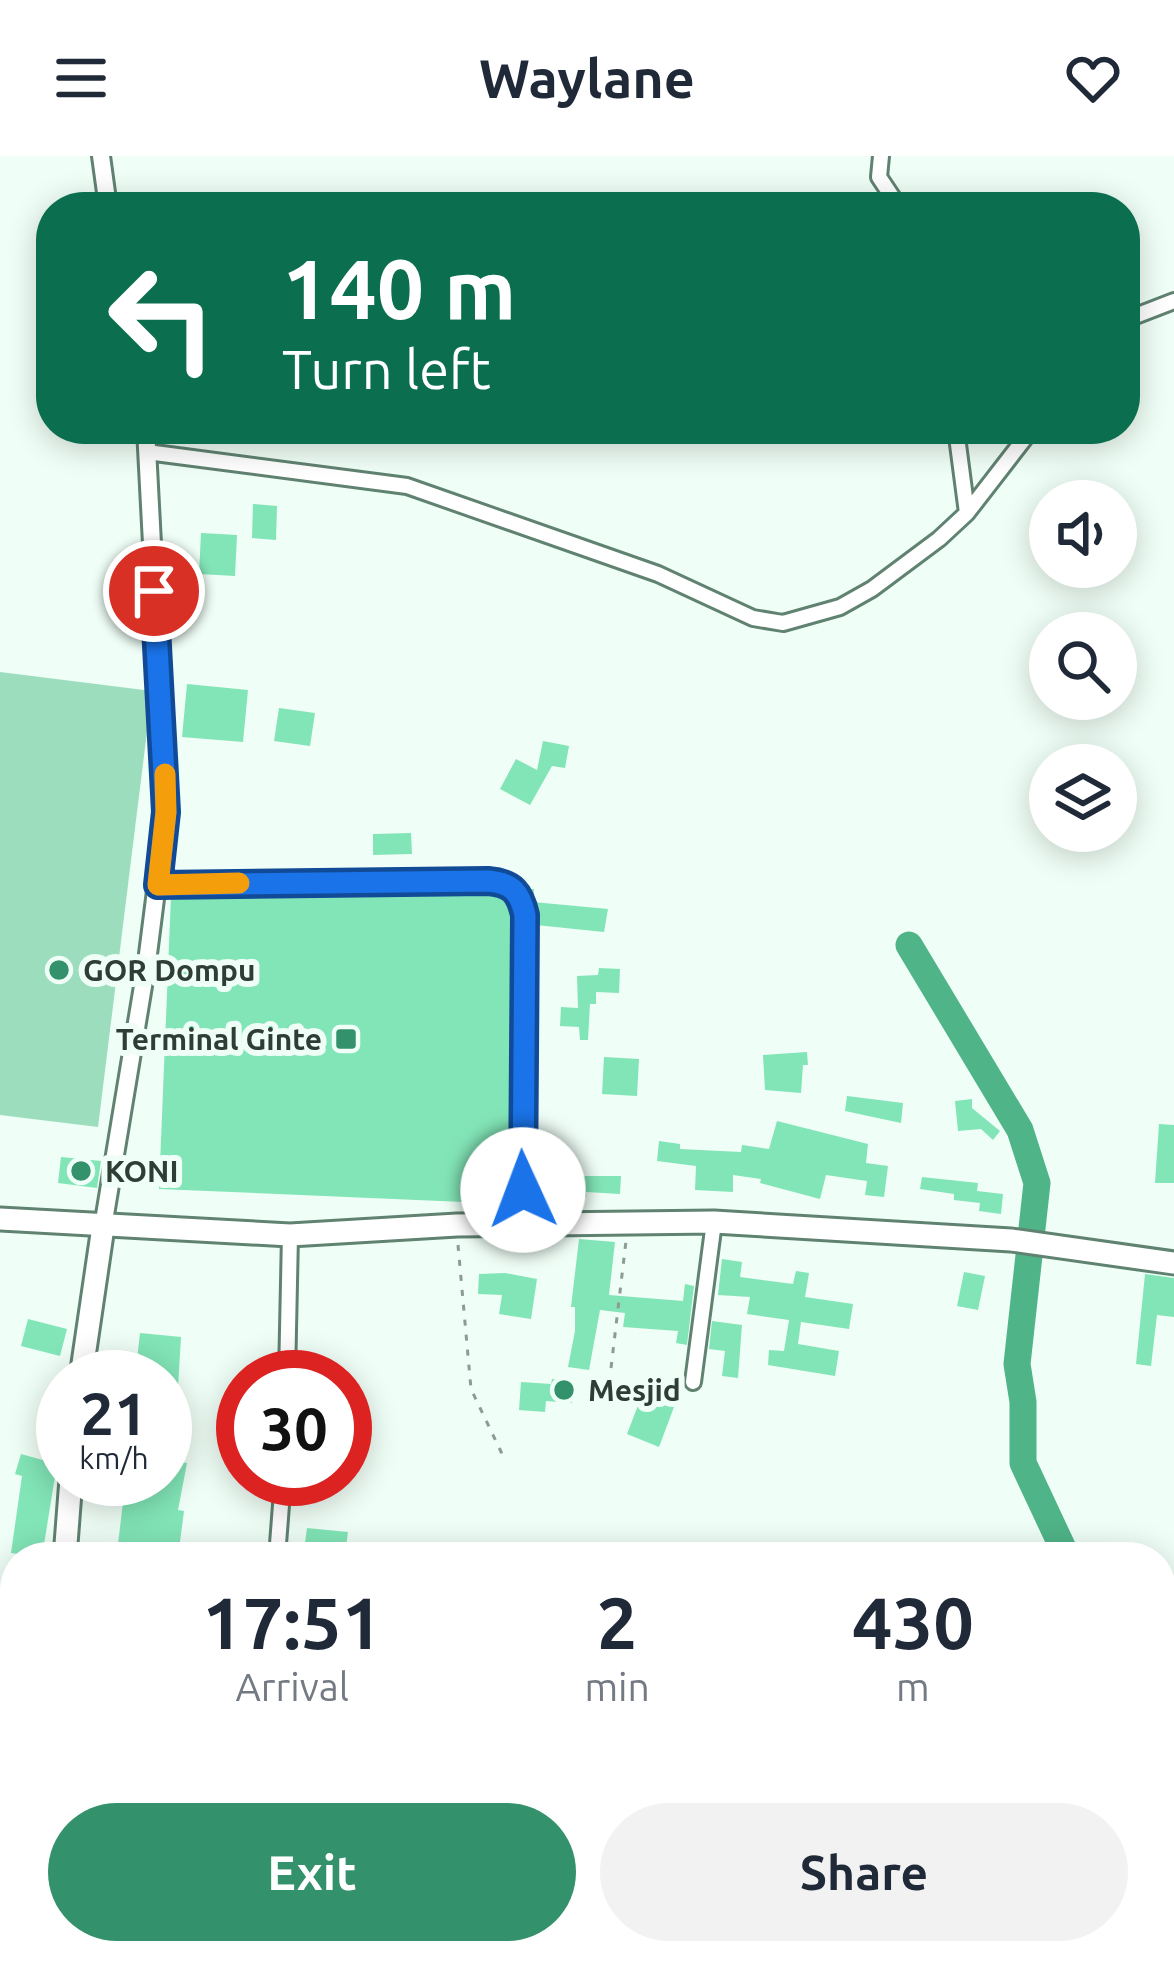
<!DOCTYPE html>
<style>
:root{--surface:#fff;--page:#f2f2f3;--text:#1f2937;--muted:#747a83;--accent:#33926b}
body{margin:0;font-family:Ubuntu,sans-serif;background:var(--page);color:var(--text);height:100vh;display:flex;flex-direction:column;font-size:45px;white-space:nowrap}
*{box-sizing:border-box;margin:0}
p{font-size:39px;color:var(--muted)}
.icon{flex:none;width:66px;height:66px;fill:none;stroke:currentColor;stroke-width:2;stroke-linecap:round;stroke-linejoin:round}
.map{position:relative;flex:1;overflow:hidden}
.panel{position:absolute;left:0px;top:1386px;width:1176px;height:423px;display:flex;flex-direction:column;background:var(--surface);border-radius:48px 48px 0 0;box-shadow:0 6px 30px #0003}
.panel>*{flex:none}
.hud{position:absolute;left:36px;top:36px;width:1104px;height:252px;border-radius:48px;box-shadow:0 6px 30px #0003;background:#0b6e4f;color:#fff;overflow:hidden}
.fabs{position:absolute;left:1029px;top:324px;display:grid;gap:24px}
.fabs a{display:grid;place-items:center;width:108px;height:108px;border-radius:50%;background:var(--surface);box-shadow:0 6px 30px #0003;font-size:60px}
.speed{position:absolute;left:36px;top:1194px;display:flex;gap:24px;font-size:60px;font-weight:700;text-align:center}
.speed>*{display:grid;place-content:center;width:156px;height:156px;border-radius:50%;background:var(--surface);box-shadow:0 6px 30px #0003;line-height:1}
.speed small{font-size:30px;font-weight:400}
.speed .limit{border:18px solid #d22;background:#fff;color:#111}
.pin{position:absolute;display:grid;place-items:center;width:102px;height:102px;color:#fff;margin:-51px;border:6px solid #fff;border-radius:50%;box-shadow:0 3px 12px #0007}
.me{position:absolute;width:132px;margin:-66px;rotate:358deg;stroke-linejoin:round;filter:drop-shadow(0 0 9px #0008)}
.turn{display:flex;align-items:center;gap:42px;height:252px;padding:0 48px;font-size:54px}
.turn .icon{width:156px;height:156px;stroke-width:2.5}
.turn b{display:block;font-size:84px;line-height:102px}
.eta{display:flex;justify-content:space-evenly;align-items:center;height:204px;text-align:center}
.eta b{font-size:72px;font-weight:700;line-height:84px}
.button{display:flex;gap:24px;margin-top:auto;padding:24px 48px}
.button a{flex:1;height:138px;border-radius:72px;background:var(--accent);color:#fff;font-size:48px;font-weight:700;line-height:138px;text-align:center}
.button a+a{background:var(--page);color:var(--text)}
header{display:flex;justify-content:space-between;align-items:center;height:156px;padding:0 48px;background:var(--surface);font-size:54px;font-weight:700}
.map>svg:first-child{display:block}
.green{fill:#9bddbd}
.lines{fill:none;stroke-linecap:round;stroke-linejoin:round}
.river{stroke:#4fb488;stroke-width:27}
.building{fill:#82e5b7}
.minor-casing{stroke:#608271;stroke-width:20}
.tertiary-casing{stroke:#608271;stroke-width:22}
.primary-casing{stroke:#608271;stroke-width:27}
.trunk-casing{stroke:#608271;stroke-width:27}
.path{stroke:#8c9b93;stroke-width:3;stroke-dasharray:6 9;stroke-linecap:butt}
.minor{stroke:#fff;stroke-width:14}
.tertiary{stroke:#fff;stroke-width:16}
.primary{stroke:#fff;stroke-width:21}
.trunk{stroke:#fff;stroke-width:21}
.route-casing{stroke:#114b97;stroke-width:30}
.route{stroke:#1a73e8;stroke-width:21}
.slow{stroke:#f59e0b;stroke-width:21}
.poi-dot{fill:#33926b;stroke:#effef6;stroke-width:4.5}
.labels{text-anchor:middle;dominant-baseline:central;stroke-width:12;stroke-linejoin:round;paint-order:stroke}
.poi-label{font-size:30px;font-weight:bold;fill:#2e3d35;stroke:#effef6;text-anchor:start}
</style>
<header><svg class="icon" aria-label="menu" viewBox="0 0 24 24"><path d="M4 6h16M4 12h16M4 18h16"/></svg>Waylane<svg class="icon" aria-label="heart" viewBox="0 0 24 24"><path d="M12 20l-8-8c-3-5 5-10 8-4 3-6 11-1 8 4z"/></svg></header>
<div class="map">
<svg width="1174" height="1808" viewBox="0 0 1174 1808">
<rect width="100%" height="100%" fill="#effef6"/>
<path class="green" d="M0 516 152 535 98 971 0 959Z"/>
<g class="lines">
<path class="river" d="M909 789 1020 974 1037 1027 1017 1208 1023 1246V1307L1067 1401
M455 1808 467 1794"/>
</g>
<path class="building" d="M253 348 277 350 276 384 252 382Z
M201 377 237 379 235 420 199 418Z
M187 528 248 534 243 586 182 581Z
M279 552 315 557 310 590 274 585Z
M543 585 569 590 565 612 552 610 530 649 500 633 516 603 537 614Z
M411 677 412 698 373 699V678Z
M526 733H534L533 746 608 753 604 776 536 769V755Z
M428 735 499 737 504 740 514 761 512 1048 159 1033 171 740Z
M599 812 620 813 619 837 596 836V848H590L588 884H580L579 871 560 870 561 851 578 852 577 820 598 819Z
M807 896 808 909H803L801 937 765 934 763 899Z
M604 901 639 903 637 940 602 938Z
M847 940 903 947 901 967 845 955Z
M972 943V952L1000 975 993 984 981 973 958 975 955 945Z
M777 965 868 988 866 1007 888 1010 884 1041 865 1039 867 1025 826 1019 820 1043 760 1027 761 1023 733 1019V1036L695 1034 696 1010 657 1005 659 985 680 988V993L741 996 742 989 769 993Z
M1159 968 1174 969V1027H1155Z
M61 1001 101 1005 97 1032 58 1027Z
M534 1010 546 1011V1015L561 1016V1020H621L620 1038 586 1036V1041L534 1036Z
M922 1021 978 1027 977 1035 1003 1038 1001 1058 979 1055 980 1047 954 1044V1038L920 1033Z
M579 1083 615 1086 609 1139 683 1145 685 1128 694 1130 687 1189 676 1187 678 1175 623 1171 625 1157 600 1154 589 1214 568 1211 575 1175V1151H571Z
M722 1103 742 1106 740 1121 793 1128 796 1115 809 1117 805 1141 853 1148 849 1173 801 1166 798 1188 839 1195 835 1220 768 1209 769 1194 784 1195 789 1164 747 1158 750 1141 718 1139Z
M964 1116 985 1120 978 1154 957 1150Z
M505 1117 537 1123 531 1163 499 1158 502 1139 478 1138 479 1118Z
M1145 1118 1174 1122V1161L1157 1159 1151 1210 1136 1208Z
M28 1163 67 1173 60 1200 21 1190Z
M712 1165 742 1169 738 1222 722 1220 725 1195 709 1193Z
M140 1177 181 1181 176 1265 165 1263V1221H135Z
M552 1223 574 1225 572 1247 546 1245 545 1256 519 1254 521 1226 551 1228Z
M642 1239 674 1251 659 1291 627 1278Z
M21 1298 57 1308 42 1401 11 1397 22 1320 15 1318Z
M165 1304 187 1307 178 1354 184 1355 178 1401H112L114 1388H118L124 1338 108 1335 110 1323H165Z
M307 1372 348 1376 346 1391 339 1390 337 1401H312L314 1388 305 1387Z"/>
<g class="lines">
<defs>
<path id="minor" d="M881 0 879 21 899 51
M1125 164 1174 145
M147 296 407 330 658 418 753 462 783 467 840 451 872 433 939 383 967 357 956 273
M967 357 1032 273
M159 729 428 724 501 726 513 731 525 759 521 967 524 1068
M287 1221 290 1079
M693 1226 714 1066
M277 1401 283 1323
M219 1794 305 1799
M1063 1808 1066 1794"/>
<path id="tertiary" d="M101 0 108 51
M103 1071 147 806 166 656 146 273"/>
<path id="primary" d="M81 1221 103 1071
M65 1401 71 1323
M116 1794 117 1808"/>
<path id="trunk" d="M0 1063 290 1079 457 1069 714 1066 1011 1084 1174 1107"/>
</defs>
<use href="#minor" class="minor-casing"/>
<use href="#tertiary" class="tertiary-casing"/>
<use href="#primary" class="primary-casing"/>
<use href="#trunk" class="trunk-casing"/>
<path class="path" d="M458 1089 471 1233 504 1302
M611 1212 626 1085
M0 1438 15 1439"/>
<use href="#minor" class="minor"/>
<use href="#tertiary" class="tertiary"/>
<use href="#primary" class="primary"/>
<use href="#trunk" class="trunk"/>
</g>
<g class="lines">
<defs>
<path id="route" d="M154 435 166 656 158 729 488 725C513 727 520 737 525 759L523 1034"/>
</defs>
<use href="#route" class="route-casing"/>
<use href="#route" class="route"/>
<path class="slow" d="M165 618 166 656 158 729 239 727"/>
</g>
<g class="poi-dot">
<circle cx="59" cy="814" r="12"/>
<rect x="334" y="871" width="24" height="24" rx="6"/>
<circle cx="81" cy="1015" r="12"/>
<circle cx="564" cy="1234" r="12"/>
</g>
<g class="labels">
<g class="poi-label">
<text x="83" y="814">GOR Dompu</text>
<text x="322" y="883" text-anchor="end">Terminal Ginte</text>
<text x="105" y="1015">KONI</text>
<text x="588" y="1234">Mesjid</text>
</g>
</g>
</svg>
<div class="fabs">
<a><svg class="icon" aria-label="sound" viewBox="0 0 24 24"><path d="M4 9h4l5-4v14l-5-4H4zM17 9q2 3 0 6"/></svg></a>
<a><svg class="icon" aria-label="search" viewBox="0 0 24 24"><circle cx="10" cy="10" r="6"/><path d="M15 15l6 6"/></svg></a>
<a><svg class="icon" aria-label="layers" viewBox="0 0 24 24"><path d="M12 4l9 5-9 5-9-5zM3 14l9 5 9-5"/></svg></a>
</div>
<div class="speed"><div>21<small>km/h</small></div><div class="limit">30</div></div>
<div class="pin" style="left:154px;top:435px;background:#d93025"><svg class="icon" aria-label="arrive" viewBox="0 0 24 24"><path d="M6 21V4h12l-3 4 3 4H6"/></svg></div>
<svg class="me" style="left:523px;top:1034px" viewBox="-20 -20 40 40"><circle r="19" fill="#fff"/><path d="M0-13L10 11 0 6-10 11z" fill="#1a73e8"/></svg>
<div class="hud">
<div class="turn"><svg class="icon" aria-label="left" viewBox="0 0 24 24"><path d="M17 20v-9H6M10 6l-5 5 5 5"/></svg><div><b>140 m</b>Turn left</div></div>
</div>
<section class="panel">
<div class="eta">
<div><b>17:51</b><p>Arrival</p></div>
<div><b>2</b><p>min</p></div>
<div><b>430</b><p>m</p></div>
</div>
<div class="button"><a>Exit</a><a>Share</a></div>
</section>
</div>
